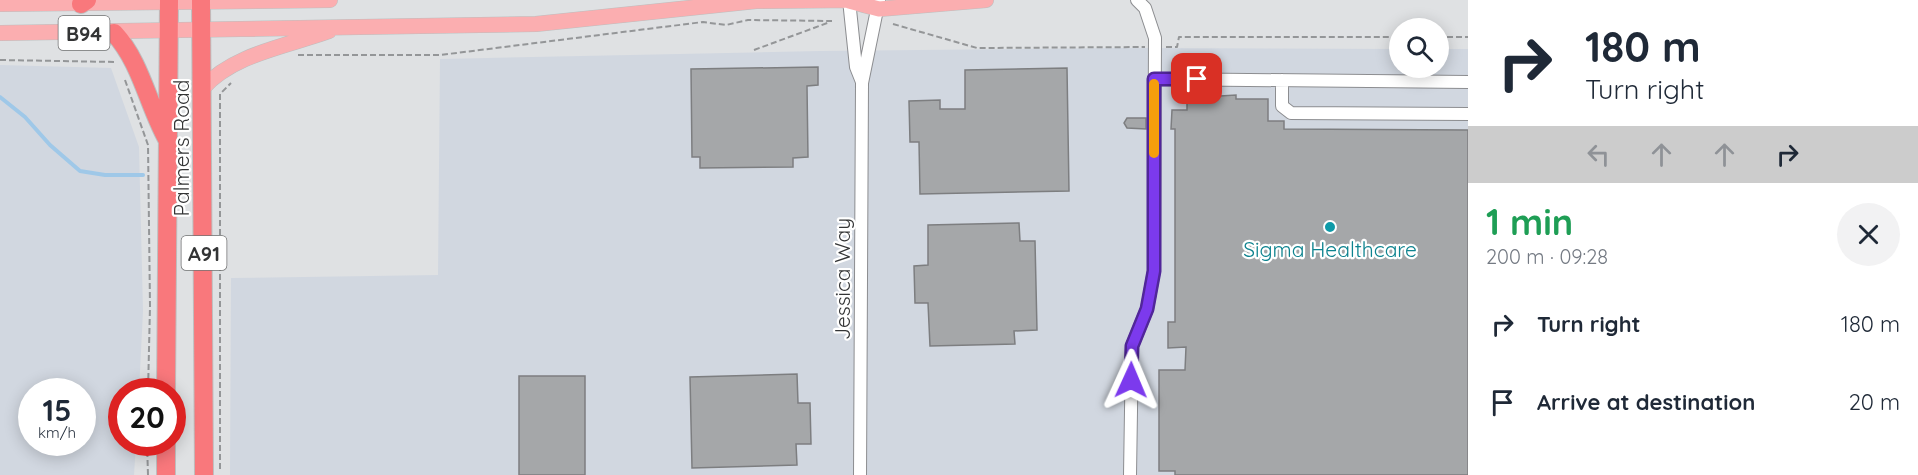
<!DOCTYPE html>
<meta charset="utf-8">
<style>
:root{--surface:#fff;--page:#f2f2f3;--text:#1f2937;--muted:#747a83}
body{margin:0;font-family:Quicksand,sans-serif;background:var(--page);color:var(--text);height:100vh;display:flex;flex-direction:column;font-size:22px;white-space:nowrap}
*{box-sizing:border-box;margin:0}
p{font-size:20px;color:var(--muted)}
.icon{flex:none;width:33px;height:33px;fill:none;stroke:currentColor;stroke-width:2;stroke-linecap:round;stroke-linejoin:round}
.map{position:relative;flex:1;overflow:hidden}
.side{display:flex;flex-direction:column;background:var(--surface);width:450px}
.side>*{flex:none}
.banner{background:#fff;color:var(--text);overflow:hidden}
.buttons{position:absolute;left:1389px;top:18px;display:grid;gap:12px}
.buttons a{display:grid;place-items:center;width:60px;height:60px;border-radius:50%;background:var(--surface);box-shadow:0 3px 15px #0003;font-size:30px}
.speed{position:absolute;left:18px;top:378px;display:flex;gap:12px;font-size:30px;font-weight:700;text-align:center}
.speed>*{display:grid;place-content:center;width:78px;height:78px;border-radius:50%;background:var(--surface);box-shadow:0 3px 15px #0003;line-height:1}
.speed small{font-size:15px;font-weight:400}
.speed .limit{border:9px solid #d22;background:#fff;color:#111}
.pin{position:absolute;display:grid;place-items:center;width:51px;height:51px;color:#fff;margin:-26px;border-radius:12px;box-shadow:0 3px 9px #0006}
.me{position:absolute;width:66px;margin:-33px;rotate:1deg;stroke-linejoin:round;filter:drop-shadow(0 0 4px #0008)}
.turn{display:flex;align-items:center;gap:21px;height:126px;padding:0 18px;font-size:27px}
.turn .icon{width:78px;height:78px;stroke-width:2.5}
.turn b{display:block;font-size:42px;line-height:51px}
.lanes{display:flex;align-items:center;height:57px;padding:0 18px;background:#0003;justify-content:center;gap:30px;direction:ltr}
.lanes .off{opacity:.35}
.round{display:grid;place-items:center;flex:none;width:63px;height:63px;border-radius:32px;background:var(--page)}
.head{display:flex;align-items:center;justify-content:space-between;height:102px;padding:0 18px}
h1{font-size:36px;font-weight:800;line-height:45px;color:#1e9e55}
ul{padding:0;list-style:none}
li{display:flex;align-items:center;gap:18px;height:78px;padding:0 18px}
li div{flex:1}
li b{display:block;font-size:22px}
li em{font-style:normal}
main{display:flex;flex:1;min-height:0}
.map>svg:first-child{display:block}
.built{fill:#d1d7e0;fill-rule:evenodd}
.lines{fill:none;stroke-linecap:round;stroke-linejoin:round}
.stream{stroke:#9fc8e8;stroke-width:4}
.building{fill:#a5a7a9;stroke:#7d7e80;stroke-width:1.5}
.minor-casing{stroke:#8c8d90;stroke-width:14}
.major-casing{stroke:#bebebe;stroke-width:16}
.highway-casing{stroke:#bebebe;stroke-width:20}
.path{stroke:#949698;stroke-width:2;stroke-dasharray:6 3;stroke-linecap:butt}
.minor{stroke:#fff;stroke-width:12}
.major{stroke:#fbaeb0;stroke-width:15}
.highway{stroke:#f9787c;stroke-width:18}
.route-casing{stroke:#51269a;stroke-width:15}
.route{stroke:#7c3aed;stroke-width:10}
.slow{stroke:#f59e0b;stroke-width:10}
.culture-dot{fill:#0f9aa8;stroke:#fff;stroke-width:2}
.labels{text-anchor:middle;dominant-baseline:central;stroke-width:4.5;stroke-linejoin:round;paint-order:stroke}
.shield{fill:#fff;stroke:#707172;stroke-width:1.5}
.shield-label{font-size:20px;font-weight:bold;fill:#333435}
.street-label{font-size:21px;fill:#333435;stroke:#fff}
.culture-label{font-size:21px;fill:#0d838f;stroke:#fff}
</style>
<main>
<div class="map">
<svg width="1468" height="475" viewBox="0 0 1468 475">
<rect width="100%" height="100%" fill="#dfe1e3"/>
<path class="built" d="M1123 48 1399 49 1400 68H1438L1439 49H1468V475H230L231 278 438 275 440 59 820 51Z
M0 65 111 68 139 147 143 311 139 391 122 392V442L136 443 134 475H0ZM32 392H82V442H32Z"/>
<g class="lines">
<path class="stream" d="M0 97 25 117 50 145 80 171 105 175H143"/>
</g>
<path class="building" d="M818 67V85L807 86 808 157 793 158V167L700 168V157H692L691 69Z
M1067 68 1069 191 920 194 919 142H910L909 101 940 100V109H965V70Z
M1187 92 1220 93V96L1236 95V99H1268V121H1284V129L1468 130V475H1175V471H1159V370H1185L1186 347 1168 348V322H1175V129H1171L1172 110H1187Z
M1127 118H1146V129L1127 128 1124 123Z
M1019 223 1020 241H1035L1037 330 1014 331 1015 344 930 346 928 303H915L914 266 928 265V225Z
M797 374 798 403H810L811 444H796L797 465 692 468 690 377Z
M519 376H585V475H519Z"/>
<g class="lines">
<defs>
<path id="minor" d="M849 0 856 67 862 82
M1154 79 1468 82
M1282 80V106L1291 113 1468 114
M860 475 862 83 879 0
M1130 475 1132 346 1147 309 1154 271 1155 38 1145 8 1137 0"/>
<path id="major" d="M849 1 879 9 986 0
M0 4 330 0
M0 33 536 24 756 1 853 0
M203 88C233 54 288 46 329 31"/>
<path id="highway" d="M201 0 204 475
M81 4 87 0
M114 33C141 62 148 105 167 139
M166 392 169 0
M166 475V442"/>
</defs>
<use href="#minor" class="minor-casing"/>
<use href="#major" class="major-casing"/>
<use href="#highway" class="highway-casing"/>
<path class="path" d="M893 24 977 48 1145 47
M1438 37H1468
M1166 47H1177L1179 37H1400
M754 50 830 22
M298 55H440L703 22 726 25 748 20 832 21
M0 60 117 62
M125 80 148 145 150 306 148 392
M147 442 148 475
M220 469V94L231 83"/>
<use href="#minor" class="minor"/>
<use href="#major" class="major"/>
<use href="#highway" class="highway"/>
</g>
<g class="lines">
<defs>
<path id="route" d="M1131 380 1132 346 1147 309 1154 271V79H1197"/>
</defs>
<use href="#route" class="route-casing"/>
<use href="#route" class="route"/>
<path class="slow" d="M1154 153V84"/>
</g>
<circle class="culture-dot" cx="1330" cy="227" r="6"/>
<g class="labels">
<g class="shield">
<rect x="58.5" y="16" width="51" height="34" rx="4.5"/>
<rect x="181.5" y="236" width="45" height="34" rx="4.5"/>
</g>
<g class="shield-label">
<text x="84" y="33">B94</text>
<text x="204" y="253">A91</text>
</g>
<g class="street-label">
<text transform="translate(181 148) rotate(-90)">Palmers Road</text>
<text transform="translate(842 279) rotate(-90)">Jessica Way</text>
</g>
<g class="culture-label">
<text x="1330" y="249">Sigma Healthcare</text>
</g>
</g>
</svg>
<div class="buttons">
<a><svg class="icon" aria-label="search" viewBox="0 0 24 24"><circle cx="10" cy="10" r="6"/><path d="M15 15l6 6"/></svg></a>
</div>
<div class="speed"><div>15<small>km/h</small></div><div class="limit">20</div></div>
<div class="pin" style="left:1197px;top:79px;background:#d93025"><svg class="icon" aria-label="arrive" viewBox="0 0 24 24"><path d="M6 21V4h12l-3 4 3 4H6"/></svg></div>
<svg class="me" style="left:1131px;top:380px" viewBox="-20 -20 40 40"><path d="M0-17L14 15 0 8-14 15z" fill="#7c3aed" stroke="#fff" stroke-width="4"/></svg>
</div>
<section class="side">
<div class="banner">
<div class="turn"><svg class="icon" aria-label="right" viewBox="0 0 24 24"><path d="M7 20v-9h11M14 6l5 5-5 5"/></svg><div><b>180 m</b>Turn right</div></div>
<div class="lanes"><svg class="icon off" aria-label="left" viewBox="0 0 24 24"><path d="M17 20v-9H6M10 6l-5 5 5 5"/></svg><svg class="icon off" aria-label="ahead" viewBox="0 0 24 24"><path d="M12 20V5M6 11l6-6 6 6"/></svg><svg class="icon off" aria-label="ahead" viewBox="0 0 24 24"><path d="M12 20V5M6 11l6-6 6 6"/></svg><svg class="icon" aria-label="right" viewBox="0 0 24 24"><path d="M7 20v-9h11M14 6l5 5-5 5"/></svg></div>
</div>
<div class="head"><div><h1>1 min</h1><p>200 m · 09:28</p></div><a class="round"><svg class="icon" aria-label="close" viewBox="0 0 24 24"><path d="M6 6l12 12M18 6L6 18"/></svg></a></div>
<ul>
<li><svg class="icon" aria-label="right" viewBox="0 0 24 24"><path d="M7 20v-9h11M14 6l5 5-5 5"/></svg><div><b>Turn right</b></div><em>180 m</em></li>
<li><svg class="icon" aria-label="arrive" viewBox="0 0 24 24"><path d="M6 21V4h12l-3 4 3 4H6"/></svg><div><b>Arrive at destination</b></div><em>20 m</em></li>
</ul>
</section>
</main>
